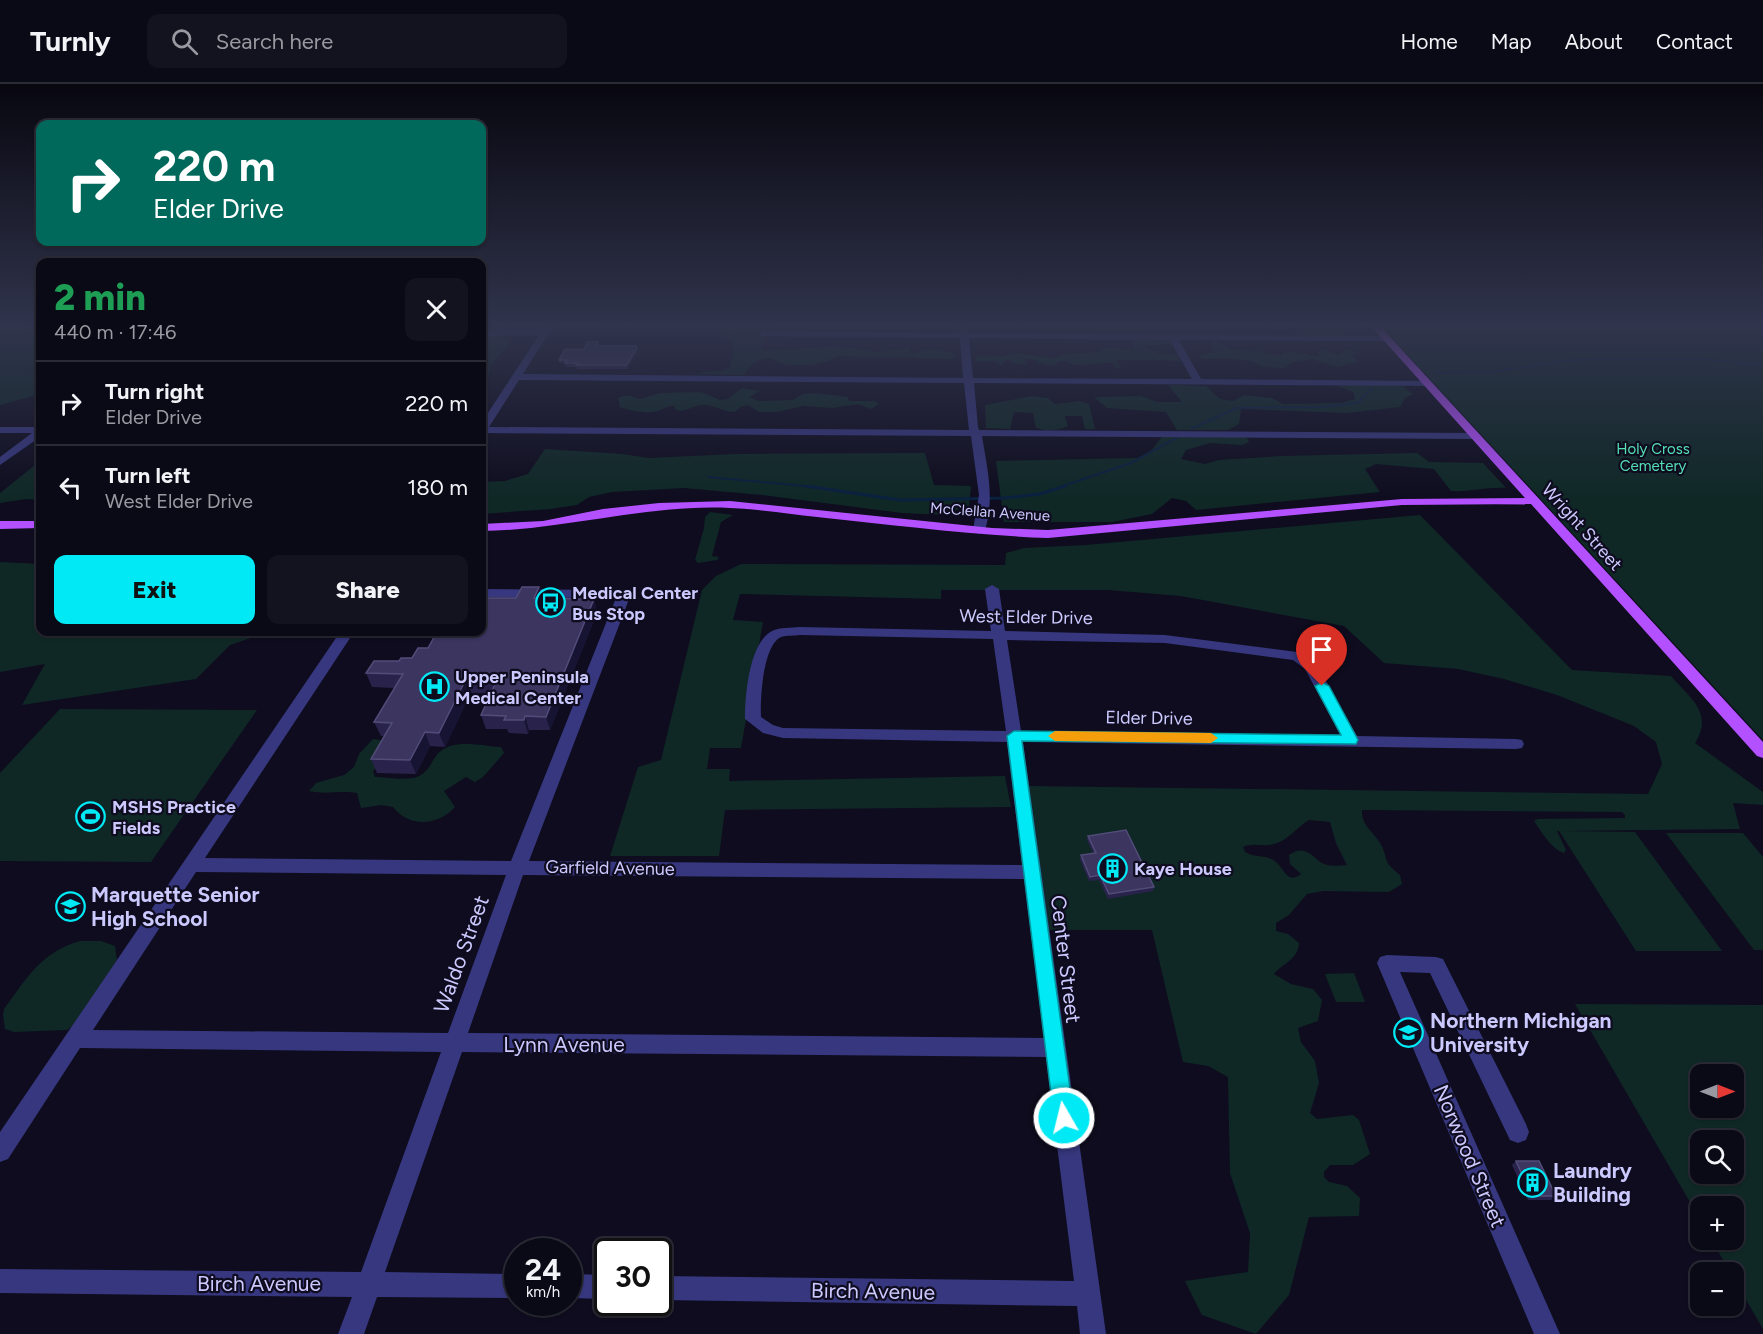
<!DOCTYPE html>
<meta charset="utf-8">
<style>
:root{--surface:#0a0916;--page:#13121f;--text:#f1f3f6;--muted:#999aa1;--line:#2a2a35;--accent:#00e9f4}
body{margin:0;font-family:Figtree,sans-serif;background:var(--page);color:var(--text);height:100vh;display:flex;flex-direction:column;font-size:22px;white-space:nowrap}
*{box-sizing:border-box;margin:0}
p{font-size:20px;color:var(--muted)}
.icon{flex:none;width:33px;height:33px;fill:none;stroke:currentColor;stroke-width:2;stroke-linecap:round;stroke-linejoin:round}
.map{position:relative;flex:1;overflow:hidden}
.sheet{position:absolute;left:36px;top:174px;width:450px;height:378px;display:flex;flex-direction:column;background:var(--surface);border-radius:12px;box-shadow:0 2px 4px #0004,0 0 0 2px var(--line)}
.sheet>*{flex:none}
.guide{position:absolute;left:36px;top:36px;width:450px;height:126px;border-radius:12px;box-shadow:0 2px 4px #0004,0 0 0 2px var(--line);background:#00695c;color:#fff;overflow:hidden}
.needle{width:39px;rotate:90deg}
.buttons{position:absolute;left:1690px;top:980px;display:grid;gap:12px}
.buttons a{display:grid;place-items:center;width:54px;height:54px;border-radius:12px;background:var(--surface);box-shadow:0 2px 4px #0004,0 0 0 2px var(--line);font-size:30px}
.speed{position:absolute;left:504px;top:1154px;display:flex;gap:12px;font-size:30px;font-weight:700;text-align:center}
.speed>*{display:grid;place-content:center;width:78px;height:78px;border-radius:50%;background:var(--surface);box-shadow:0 2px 4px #0004,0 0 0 2px var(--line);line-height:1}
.speed small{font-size:15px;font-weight:400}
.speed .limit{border:3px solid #111;border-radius:9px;background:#fff;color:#111}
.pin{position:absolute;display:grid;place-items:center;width:51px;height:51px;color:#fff;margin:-62px -26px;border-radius:50% 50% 50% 0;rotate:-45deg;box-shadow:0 0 6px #0007}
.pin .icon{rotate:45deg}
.me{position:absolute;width:66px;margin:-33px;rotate:352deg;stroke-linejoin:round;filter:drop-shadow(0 0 4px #0008)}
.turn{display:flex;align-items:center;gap:21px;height:126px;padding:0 18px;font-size:27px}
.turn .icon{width:78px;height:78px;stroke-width:2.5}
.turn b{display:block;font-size:42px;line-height:51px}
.round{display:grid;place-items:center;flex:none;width:63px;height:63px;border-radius:12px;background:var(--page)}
.head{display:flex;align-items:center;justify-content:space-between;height:102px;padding:0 18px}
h1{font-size:36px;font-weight:800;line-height:45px;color:#1e9e55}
.primary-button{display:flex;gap:12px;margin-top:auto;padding:12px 18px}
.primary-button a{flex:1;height:69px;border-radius:12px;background:var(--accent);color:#111;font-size:24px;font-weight:800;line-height:69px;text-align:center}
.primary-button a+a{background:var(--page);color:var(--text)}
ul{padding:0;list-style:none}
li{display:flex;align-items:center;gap:18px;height:84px;padding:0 18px;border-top:2px solid var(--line)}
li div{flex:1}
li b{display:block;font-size:22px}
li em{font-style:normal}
header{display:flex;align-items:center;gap:36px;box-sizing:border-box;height:84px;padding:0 30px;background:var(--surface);border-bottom:2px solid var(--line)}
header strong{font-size:28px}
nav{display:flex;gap:33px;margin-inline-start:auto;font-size:21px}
.search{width:420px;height:54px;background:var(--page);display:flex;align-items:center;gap:15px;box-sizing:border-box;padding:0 21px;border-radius:12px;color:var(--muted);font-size:22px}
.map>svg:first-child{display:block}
.green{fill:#0f2826;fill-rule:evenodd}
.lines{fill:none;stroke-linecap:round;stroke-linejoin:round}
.stream-far1{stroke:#0a203f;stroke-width:2}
.stream{stroke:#0a203f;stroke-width:3}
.minor{fill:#36377e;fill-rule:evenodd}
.major{fill:#b350ff;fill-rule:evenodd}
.wall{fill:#29234c}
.shaded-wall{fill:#171332}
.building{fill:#3b3560;stroke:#524c79;stroke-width:1.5}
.route{fill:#00e9f4;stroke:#00979f;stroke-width:1.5}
.slow{fill:#f59e0b}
.labels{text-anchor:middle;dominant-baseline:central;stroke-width:4.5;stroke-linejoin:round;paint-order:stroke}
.far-park-label{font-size:15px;fill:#54e0b5;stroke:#0e0c1e}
.far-street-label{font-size:15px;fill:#ccc9ff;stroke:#0e0c1e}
.street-label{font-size:18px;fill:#ccc9ff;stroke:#0e0c1e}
.poi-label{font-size:18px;font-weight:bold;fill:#ccc9ff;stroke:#0e0c1e;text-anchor:start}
.near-poi-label{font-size:21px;font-weight:bold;fill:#ccc9ff;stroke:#0e0c1e;text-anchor:start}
.near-street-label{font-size:21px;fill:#ccc9ff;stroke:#0e0c1e}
</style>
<header>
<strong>Turnly</strong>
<div class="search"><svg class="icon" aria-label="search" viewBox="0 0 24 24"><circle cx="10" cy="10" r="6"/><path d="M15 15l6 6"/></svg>Search here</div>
<nav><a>Home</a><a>Map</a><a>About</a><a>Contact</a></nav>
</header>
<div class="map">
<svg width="1763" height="1250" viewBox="0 0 1763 1250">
<rect width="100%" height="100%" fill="#0e0c1e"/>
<path class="green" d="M0 241H40V308L33 312 0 321Z
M603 241H773L779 246 736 252 740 254 761 250 765 253 761 263 766 267 837 262 879 268 909 264 911 270 930 265 952 268 956 272 952 275 838 272C824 282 785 286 771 274 759 274 750 280 744 291L701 290 695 289 722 287 730 283 734 266 733 258 717 249 710 248 661 249 622 242 616 249H559L557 246 601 244Z
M1292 241H1366L1345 246 1346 252 1289 251 1287 248 1304 247Z
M1380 241H1763V656L1395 257Z
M482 250H501L510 259 491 281 488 292 482 297Z
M1138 255 1174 257 1175 260 1144 262 1158 269 1179 271 1180 278 1170 276H1118L1116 278 1121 283 1116 285 1113 279C1098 278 1084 283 1070 280L1067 277H1060L1053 282 1038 279 1037 276 1024 275 1027 281 1015 280 1007 275 1001 282 994 277 977 278 975 273 979 271 1004 272 1017 269 1055 274 1063 270 1098 268 1105 264 1133 265V256Z
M1210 258H1217L1232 266 1259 267 1282 272V269L1294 268 1317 272 1319 271 1318 267C1328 263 1332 272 1342 270L1343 265 1359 268 1352 270 1358 278 1337 283 1312 275 1293 278 1284 284 1264 283 1251 277 1225 274 1201 275 1200 271 1214 268Z
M1168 301 1206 302 1220 315 1233 317 1244 311 1272 314 1283 320 1341 319 1355 315 1353 308 1338 302 1347 301H1401L1413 310 1405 314 1400 323 1346 329 1241 325 1239 340 1228 346H1177L1166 328 1107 324 1094 313 1141 312 1157 318H1182Z
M742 304 760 307 749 313 759 317 793 316 803 310 815 309 848 313 849 317H875L879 320 871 325 858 320 832 324 803 322 777 328H759L748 321 740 323 735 328C724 328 715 321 703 321 692 321 686 329 676 326L674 322C667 322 666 324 660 326 647 331 633 327 620 323L618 314C627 310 631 312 640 315L660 309 701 308 720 316 728 315Z
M1032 312 1048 314 1055 320 1080 317 1089 320 1095 345H1085L1082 332H1065L1068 342C1058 347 1046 347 1036 344L1033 329 1014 328 1010 345 986 344 985 321Z
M1163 351 1246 352 1249 358 1242 361 1210 359 1186 366 1181 375 1205 380 1219 376 1282 372 1417 369 1429 378 1483 379 1506 404C1487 403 1470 408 1451 407L1434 385 1376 380 1365 385 1380 408 1196 426 1186 417 1172 414 1152 430 1112 438H1004L996 377 1138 374 1152 366Z
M545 365 622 370 649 374 736 370 925 369 934 401 971 402 969 422 942 431 902 429 762 411 684 404 612 408 589 413 577 421 551 425 482 430V398L505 397 528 390Z
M40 377V416L26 415 0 419V409Z
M710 428 733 431 721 438 712 472 719 473 717 476 698 479 695 476 704 444 705 433Z
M1420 431 1572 586 1671 592C1690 614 1714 629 1695 659L1763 708V721L1733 719 1740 745 1557 747 1566 766 1564 769C1551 765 1542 748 1534 737L1538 735 1625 734V731L1622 728 1362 726C1361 741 1373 747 1380 759 1390 776 1380 775 1400 791L1402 800 1389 808 1323 807 1307 810 1289 831 1276 839V847L1288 850 1299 859C1298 876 1284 878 1274 890L1291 900 1313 905 1322 916 1318 937 1298 944 1301 958 1315 977 1319 999 1310 1029 1317 1035 1353 1031 1359 1036 1370 1070 1353 1081H1330L1324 1088V1093L1329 1098 1347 1102 1360 1114 1359 1132 1309 1133 1289 1211 1256 1250 1202 1231 1185 1197 1248 1188 1250 1149 1230 1089 1228 993 1208 982 1183 978 1152 846H1042L1028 702 1648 710 1662 680 1656 658 1634 642 1557 611 1504 595 1458 585 1384 579 1344 542 1181 512 1108 506H941V515L740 510 733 536 763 538 741 664H710L707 685H730L729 697 1005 692 1011 723 725 726 719 772H610L638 683 661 676 702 506 716 492 741 480 1005 481 1006 469 1024 464 1086 461ZM1309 736 1330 738 1336 759 1347 781C1338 782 1326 783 1319 777 1308 768 1303 762 1289 771L1290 780 1301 790C1287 801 1284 784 1276 778 1267 770 1254 774 1245 768L1243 763C1255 758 1265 764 1277 759 1289 755 1297 743 1309 736Z
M0 478 40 480V548L263 550 230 561 196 595 22 621 45 580 0 588Z
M60 625 257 626 151 778 0 777V689Z
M373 655 387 657 385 667 373 688 375 693C387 693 410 698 421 691 431 685 433 672 442 666 457 655 484 662 501 663L504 669 483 693 475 698 466 693 444 707 455 723C438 742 409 744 393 723L381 721 361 724 357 709C340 706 328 711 309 707L316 699 344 691 354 683 359 670Z
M1559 747 1635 748 1722 867H1636Z
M1666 749H1743L1763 773V866H1754Z
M80 857H101L115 862 117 876 73 942 67 946 14 948 5 945 3 931 4 925C27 894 41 868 80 857Z
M1354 889 1365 918H1336L1325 890Z
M1575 920 1763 921V1245L1734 1195V1188H1730L1711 1155H1734V1122H1701V1137ZM1701 990H1734V1023H1701ZM1701 1056H1734V1089H1701Z"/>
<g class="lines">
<path class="stream-far1" d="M1436 289 1491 288 1571 276 1599 275H1702L1763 281
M1191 345 1236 324 1321 323 1358 319 1373 303
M708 393 816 403
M1060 403 1131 379 1178 353"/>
<path class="stream" d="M806 402 900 416 1005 414 1040 410 1065 402"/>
<path class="minor" d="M546 241H554L523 290 963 294 960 254 761 252V248L764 247 959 249V241H967L968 249 1386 252 1390 255 1389 257 1179 256 1201 295 1427 297 1432 300 1430 302 974 299 978 343 979 346 1475 349 1480 352 1475 355 982 352C987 384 995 414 985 446L979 450 973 446 979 411 971 352 482 349V338L539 251 482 252V246L543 245ZM969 254 1170 256 1192 295 973 294ZM519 296 964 299 969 346 489 343Z
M0 343H40V353L0 381V373L32 349H0Z
M992 501 999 505 1005 547 1165 551 1297 568 1316 579 1357 652 1516 655 1522 656 1524 660 1522 664 1516 665 1023 658 1106 1250H1080L1077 1222 658 1216V1192L1074 1197 1046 973 462 968 385 1188 518 1190V1214L377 1213 364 1250H338L352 1213 0 1209V1185L361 1188 441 968 80 964 8 1075 0 1078V1048L340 548H354L205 774 511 777 616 514 482 513V505L624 506 631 510 529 777 1022 781 1007 658 783 654 763 649 745 635C745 612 749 559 772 547 780 543 791 544 800 543L991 547 985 505ZM800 551 993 555 1006 647 783 644 773 641 761 633C760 615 763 561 781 553 786 551 795 552 800 551ZM1007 556 1165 559 1293 576 1305 585 1341 652 1021 647ZM196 788 506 791 448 949 93 946ZM523 791 1024 795 1044 954 468 949Z
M1387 871 1436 873 1443 875 1526 1040 1529 1048 1526 1056 1518 1059 1510 1056 1430 889 1400 888 1560 1250H1534L1377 879 1380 873Z
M568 1190 608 1191V1215L568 1214Z"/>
<path class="major" d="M1370 241H1379L1763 658V674L1757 672 1531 420 1402 421 1048 454C970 451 894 441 817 433 788 430 759 425 730 424 646 420 565 446 482 447V440L543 437 603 425 659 419 730 417 992 444 1048 446 1402 415 1525 414Z
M0 437H40V444L0 445Z"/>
</g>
<path class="wall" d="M598 258 599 262 638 268 628 285H577L576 283H566L565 279H559V276Z
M539 503 542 514 594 515 597 529 550 646H529L528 650 509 649 507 645H486L481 631 491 609H471L445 663 430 662 416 690 377 689 371 675 384 652H381L374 638 395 604 372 603 366 589 399 577 412 574 516 514Z
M1088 752 1154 803 1153 807 1108 815 1099 796 1089 797 1080 776 1081 771 1093 769 1087 756Z
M1516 1077 1556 1112 1551 1116H1528L1512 1081Z"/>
<path class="shaded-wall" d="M637 264 638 268 628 285 627 281Z
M539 503 543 516 534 514Z
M594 515 597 529 550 646 546 633Z
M466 595 471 609 445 663 439 649Z
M525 632 529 646 528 650 524 636Z
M425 648 430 662 416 690 410 676Z"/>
<path class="building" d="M587 258H598L596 262H636L637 264 627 281H576L578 279H565L567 276H559L565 265 584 266Z
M522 503H539L534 514 594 515 546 633 525 632 524 636H504L506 632 481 631 497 596 466 595 439 649 425 648 410 676 371 675 392 639 374 638 403 590 366 589 374 577H399L401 574H412L418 564H428L437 548H482V514H516Z
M1126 746 1154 803 1109 810 1100 791 1090 793 1081 771 1096 769 1088 752Z
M1516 1077H1539L1556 1112H1532Z"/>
<linearGradient id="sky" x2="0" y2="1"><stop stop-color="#080710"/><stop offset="0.58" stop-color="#30344c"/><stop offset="1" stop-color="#30344c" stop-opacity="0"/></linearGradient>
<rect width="1763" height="416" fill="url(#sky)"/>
<path class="route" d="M1322 598 1329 602 1358 656 1356 660 1022 657 1074 1034 1071 1041 1064 1044 1057 1041 1054 1034 1007 652 1014 647 1341 651 1315 602Z"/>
<path class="slow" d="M1055 647 1211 649 1218 654 1211 659 1055 657 1048 652Z"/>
<defs>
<symbol id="bus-ring" viewBox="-11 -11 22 22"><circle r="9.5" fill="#0e0c1e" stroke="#00e9f4" stroke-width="1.5"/><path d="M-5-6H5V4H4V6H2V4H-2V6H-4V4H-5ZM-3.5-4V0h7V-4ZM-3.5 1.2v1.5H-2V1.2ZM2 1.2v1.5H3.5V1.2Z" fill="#00e9f4"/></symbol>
<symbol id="hospital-ring" viewBox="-11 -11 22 22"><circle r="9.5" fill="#0e0c1e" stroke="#00e9f4" stroke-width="1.5"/><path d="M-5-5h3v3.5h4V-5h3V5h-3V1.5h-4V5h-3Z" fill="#00e9f4"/></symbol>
<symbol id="stadium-ring" viewBox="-11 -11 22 22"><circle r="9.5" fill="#0e0c1e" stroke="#00e9f4" stroke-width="1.5"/><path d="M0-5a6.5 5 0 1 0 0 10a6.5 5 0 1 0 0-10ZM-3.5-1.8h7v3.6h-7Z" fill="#00e9f4"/></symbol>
<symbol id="building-ring" viewBox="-11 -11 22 22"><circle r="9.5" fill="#0e0c1e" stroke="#00e9f4" stroke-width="1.5"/><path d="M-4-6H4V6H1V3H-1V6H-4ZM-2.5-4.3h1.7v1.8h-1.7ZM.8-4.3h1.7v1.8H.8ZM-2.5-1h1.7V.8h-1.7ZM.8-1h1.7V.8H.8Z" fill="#00e9f4"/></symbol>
<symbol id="school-ring" viewBox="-11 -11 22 22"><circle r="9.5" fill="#0e0c1e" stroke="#00e9f4" stroke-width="1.5"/><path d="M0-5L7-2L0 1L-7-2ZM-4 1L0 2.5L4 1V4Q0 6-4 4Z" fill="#00e9f4"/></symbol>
<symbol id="university-ring" viewBox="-11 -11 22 22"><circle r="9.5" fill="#0e0c1e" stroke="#00e9f4" stroke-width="1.5"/><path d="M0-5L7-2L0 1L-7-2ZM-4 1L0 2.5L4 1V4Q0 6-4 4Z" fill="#00e9f4"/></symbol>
</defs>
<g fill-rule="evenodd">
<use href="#bus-ring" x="534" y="502" width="33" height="33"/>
<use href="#hospital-ring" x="418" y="586" width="33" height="33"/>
<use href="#stadium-ring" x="74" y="716" width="33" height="33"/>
<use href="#building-ring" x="1096" y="768" width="33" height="33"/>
<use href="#school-ring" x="54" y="806" width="33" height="33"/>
<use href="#university-ring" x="1392" y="932" width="33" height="33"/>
<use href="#building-ring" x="1516" y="1082" width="33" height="33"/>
</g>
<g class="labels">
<g class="far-park-label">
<text x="1653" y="365">Holy Cross<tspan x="1653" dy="17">Cemetery</tspan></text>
</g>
<g class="far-street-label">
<text transform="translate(990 428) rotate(4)">McClellan Avenue</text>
</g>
<g class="street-label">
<text transform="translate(1582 443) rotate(48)">Wright Street</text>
<text transform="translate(1026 533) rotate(1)">West Elder Drive</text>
<text transform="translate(1149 634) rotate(1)">Elder Drive</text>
<text transform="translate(610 784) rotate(1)">Garfield Avenue</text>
</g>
<g class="poi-label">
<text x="572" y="509">Medical Center<tspan x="572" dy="21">Bus Stop</tspan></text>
<text x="455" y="593">Upper Peninsula<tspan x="455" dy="21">Medical Center</tspan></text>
<text x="112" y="723">MSHS Practice<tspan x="112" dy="21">Fields</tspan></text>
<text x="1134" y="785">Kaye House</text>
</g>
<g class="near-poi-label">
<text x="91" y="810">Marquette Senior<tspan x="91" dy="24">High School</tspan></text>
<text x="1430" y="936">Northern Michigan<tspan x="1430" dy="24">University</tspan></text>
<text x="1553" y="1086">Laundry<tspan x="1553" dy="24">Building</tspan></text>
</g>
<g class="near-street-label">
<text transform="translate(461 870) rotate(-70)">Waldo Street</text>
<text transform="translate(1066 875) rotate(83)">Center Street</text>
<text x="564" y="960">Lynn Avenue</text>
<text transform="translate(1470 1072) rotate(67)">Norwood Street</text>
<text x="259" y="1199">Birch Avenue</text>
<text transform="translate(873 1207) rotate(1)">Birch Avenue</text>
</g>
</g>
</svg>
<div class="buttons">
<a><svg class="needle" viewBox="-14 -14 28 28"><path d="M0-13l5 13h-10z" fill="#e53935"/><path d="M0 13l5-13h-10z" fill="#999aa1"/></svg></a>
<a><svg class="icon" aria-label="search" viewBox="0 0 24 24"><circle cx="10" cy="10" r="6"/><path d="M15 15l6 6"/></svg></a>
<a>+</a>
<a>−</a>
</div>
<div class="speed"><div>24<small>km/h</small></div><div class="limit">30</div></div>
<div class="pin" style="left:1322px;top:602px;background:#d93025"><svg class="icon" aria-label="arrive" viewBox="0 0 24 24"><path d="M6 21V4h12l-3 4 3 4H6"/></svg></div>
<svg class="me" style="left:1064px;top:1034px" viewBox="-20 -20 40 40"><circle r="17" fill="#00e9f4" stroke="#fff" stroke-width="3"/><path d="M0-11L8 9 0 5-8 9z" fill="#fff"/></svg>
<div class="guide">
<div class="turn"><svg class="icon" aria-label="right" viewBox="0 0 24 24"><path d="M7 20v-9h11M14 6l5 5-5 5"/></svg><div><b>220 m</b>Elder Drive</div></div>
</div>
<section class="sheet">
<div class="head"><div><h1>2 min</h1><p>440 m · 17:46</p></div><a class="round"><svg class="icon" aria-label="close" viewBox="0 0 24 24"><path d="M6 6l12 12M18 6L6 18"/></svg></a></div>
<ul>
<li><svg class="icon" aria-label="right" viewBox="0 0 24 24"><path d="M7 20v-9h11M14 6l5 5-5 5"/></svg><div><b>Turn right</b><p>Elder Drive</p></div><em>220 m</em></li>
<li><svg class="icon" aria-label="left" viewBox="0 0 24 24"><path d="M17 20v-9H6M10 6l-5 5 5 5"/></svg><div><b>Turn left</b><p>West Elder Drive</p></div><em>180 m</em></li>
</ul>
<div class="primary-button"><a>Exit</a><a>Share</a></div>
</section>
</div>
